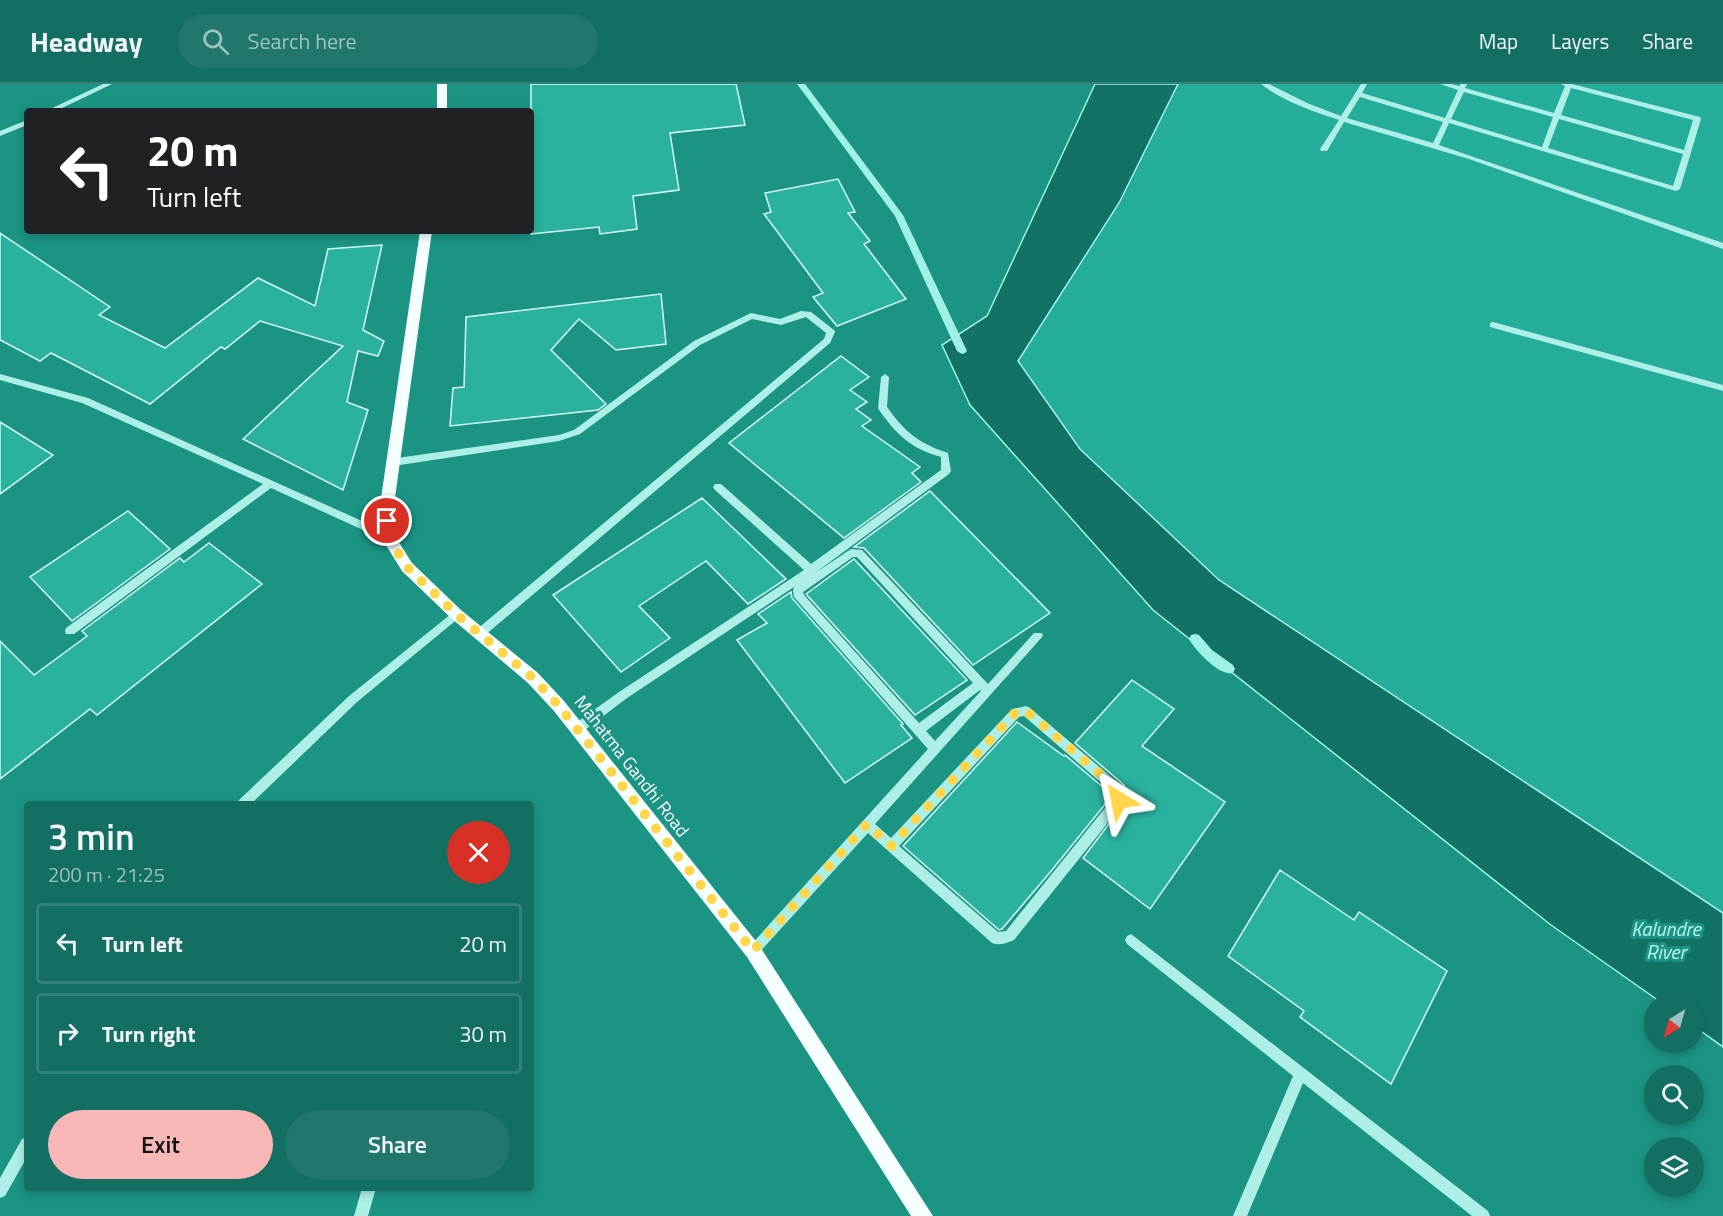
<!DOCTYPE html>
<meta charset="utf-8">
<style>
:root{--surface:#146f63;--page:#21776c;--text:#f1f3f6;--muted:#9dc1be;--line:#338178;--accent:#f7b7b7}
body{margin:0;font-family:"Titillium Web",sans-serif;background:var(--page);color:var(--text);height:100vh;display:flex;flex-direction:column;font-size:22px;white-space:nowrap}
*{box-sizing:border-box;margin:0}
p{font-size:20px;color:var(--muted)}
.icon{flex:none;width:33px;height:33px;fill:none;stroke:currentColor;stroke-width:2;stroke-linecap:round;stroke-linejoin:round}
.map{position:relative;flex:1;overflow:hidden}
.details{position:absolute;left:24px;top:717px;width:510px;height:390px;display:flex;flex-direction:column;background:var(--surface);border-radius:6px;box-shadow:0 3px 9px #0003}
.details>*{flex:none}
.hud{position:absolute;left:24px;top:24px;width:510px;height:126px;border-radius:6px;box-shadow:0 3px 9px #0003;background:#202124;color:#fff;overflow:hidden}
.needle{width:39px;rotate:217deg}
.tools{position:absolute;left:1644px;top:909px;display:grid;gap:12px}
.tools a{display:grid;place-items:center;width:60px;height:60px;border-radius:50%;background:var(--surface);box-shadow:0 3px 9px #0003;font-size:30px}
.pin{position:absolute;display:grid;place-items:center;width:51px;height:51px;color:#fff;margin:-26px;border:3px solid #fff;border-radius:50%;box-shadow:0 2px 6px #0007}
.me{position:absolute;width:66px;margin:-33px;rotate:325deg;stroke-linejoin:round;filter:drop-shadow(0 0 4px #0008)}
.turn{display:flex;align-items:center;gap:21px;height:126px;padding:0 24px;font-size:27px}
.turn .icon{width:78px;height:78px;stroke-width:2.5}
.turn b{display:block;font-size:42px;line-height:51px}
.round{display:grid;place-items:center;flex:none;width:63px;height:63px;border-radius:32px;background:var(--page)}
.overview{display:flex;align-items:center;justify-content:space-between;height:102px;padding:0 24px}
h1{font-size:36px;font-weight:600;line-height:45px}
.action{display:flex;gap:12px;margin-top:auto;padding:12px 24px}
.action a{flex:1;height:69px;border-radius:36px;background:var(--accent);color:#111;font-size:24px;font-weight:600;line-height:69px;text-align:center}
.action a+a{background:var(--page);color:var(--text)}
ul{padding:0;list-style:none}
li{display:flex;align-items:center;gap:18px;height:81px;margin:0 12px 9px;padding:0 12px;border:3px solid var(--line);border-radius:6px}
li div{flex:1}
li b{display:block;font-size:22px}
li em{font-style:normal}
header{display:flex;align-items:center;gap:36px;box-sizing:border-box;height:84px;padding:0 30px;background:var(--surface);border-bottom:2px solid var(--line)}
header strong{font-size:28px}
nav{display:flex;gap:33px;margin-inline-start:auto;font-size:21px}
.search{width:420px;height:54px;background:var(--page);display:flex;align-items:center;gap:15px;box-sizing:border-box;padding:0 21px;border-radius:33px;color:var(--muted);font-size:22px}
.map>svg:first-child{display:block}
.green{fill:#24ad9a}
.water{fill:#127266;stroke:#a0f1e5;stroke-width:1.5}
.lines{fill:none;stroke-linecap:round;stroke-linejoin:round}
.stream{fill:#a0f1e5;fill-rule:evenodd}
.building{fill:#2ab29f;stroke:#d3fbf5;stroke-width:1.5}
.minor{fill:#adefe6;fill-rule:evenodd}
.major{fill:#f5fffe;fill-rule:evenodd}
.route{stroke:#ffd54a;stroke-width:10;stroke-dasharray:0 18}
.labels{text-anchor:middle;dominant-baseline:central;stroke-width:6;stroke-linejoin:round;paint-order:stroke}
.street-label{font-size:18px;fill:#fff;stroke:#1b9484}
.water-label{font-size:20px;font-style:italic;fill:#b9f6ed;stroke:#1b9484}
</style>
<header>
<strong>Headway</strong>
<div class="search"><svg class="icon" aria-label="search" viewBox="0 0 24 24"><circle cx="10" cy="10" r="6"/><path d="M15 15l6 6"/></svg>Search here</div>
<nav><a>Map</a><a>Layers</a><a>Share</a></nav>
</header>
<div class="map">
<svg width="1723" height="1132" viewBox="0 0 1723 1132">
<rect width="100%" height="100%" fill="#1b9484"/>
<path class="green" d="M1178 0H1723V829L1219 496 1080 365 1018 277 1119 119Z"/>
<path class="water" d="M1095 0H1178L1119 119 1018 277 1080 365 1219 496 1723 829V963L1694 942V920L1662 919 1551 841 1153 526 970 321 942 261 987 232Z"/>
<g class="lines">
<path class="stream" d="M797 0H805L903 131 967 267 965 269 962 270 957 267 895 132Z
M1195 550 1199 551 1212 566 1233 581 1235 585 1233 589C1220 593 1195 566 1189 555L1191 551Z"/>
</g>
<path class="building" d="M531 0H736L745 41 670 49 679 106 633 112 637 145 600 150 599 143 531 150Z
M838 95 855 128 848 129 870 157 864 160 906 215 837 242 813 213 823 209 764 130 771 128 765 109Z
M0 149 110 223 99 231 165 264 258 194 315 222 328 165 382 161 363 246 384 257 378 272 358 267 347 318 368 326 343 406 243 355 343 262 260 237 225 265 221 263 150 320 51 269 40 277 0 256Z
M661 210 666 260 616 266 579 235 551 266 606 320 598 326 450 342 453 304 464 303 466 233Z
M841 272 869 293 850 306 867 318 856 325 871 336 862 342 920 383 912 389 921 398 844 454 729 359Z
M0 338 53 371 0 410Z
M930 407 1050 529 973 581 864 464 854 463Z
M702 414 786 495 748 520 706 477 639 522 670 554 621 588 553 511Z
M128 427 170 465 72 537 30 493Z
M209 459 262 500 97 631 90 625 0 695V557L34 591 87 552 82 547 180 474 184 478Z
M854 475 967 596 915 631 806 510Z
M791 508 792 514 903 640 901 641 912 654 845 699 737 556 767 539 758 530Z
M1132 596 1174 625 1142 662 1225 718 1150 825 1083 774 1127 716 1124 701 1075 659Z
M1017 638 1064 672 1065 671 1111 710V713L1052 786 1002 845 999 846 903 762Z
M1280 786 1354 836 1359 828 1447 887 1391 1000 1300 933 1304 927 1228 872Z"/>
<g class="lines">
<path class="minor" d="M103 0H112L56 27H46Z
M1261 0H1269L1307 19 1341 32 1361 0H1367L1362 9 1445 34 1458 6 1440 0H1451L1459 2 1461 0H1467L1465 4 1554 29 1565 2 1561 0H1572L1700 33 1701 35 1680 105 1676 107 1449 39 1439 61 1723 159V165L1469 75 1344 38 1327 67H1321L1320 65 1339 36C1312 27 1282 17 1261 0ZM1571 4 1693 36 1684 66 1561 31ZM1464 8 1553 33 1542 63 1451 35ZM1360 13 1443 38 1433 59 1347 34ZM1559 35 1683 70 1673 102 1548 64Z
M27 36V41L0 52V47Z
M801 227 811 228 834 246 835 248 830 259 484 552H476L475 549 476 546 824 255 826 249 806 233 781 241 752 235 700 261 580 350 559 357 393 382 388 378 390 375 559 351 574 346 694 257 751 229 780 235Z
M1493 238 1723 301V307L1490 243V239Z
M0 290 88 314 391 450 393 453 391 456H385L271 404 74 550H66L65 547 66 544 263 400 82 319 0 296Z
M885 290 889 293 887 323C905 348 918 359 948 369L951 387 949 390 815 489 627 614 581 649 577 650 573 649 571 645 573 641 619 608 804 486 715 406 713 403 715 400H721L811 480 941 386V373C910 364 897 351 879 326L878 324 881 293Z
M851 465 862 466 988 600 1034 549H1042L1043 552 875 740 891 754 1012 625 1026 622 1030 624 1123 703 1125 716 1123 720 1014 856C1007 859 999 862 992 859L868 749 757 871 753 873 749 871 747 867 749 863 928 665 794 513 793 506 794 503ZM853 473H857L973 599 919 639 804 511 803 508ZM980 606 981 607 935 657 926 647ZM1024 632 1113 709V714L1006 847 998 848 899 762 1019 633Z
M456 526 460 527 461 530 460 533 357 618 251 720H237L239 716 349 612Z
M1131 850 1488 1127 1490 1132H1472L1303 999 1247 1132H1233L1293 992 1127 860 1125 856 1127 852Z
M27 1053V1073L5 1112 0 1114V1094L22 1055Z
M362 1104H376L368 1132H354Z"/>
<path class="major" d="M437 0H447V27H437Z
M420 147H432L394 421 395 452 412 479 461 526 538 589 564 617 759 861 933 1132H911L747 873 554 627 528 599 451 534 402 487 381 453 380 421Z"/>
</g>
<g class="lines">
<path class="route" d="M387 437 388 453 407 483 456 530 533 594 559 622 753 867 867 740 891 762 1016 628 1026 627 1119 706V716"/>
</g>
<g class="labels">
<g class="street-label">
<text transform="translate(632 682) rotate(52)">Mahatma Gandhi Road</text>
</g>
<g class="water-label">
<text x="1666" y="844">Kalundre<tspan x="1666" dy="23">River</tspan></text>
</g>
</g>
</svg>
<div class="tools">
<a><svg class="needle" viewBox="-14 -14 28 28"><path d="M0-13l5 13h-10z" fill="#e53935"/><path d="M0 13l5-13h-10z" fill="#9dc1be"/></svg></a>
<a><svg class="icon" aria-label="search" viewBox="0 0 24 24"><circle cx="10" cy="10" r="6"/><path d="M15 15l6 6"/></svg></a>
<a><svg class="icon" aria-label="layers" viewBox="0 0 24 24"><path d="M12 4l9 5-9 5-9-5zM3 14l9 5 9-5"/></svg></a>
</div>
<div class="pin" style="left:387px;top:437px;background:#d93025"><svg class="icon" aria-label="arrive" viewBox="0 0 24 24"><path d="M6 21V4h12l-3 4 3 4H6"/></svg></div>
<svg class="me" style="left:1119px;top:716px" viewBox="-20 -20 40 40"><path d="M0-17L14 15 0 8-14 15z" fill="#ffd54a" stroke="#fff" stroke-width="4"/></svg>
<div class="hud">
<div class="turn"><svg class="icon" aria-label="left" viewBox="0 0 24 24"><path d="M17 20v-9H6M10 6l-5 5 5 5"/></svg><div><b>20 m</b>Turn left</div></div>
</div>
<section class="details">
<div class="overview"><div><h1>3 min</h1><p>200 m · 21:25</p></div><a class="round" style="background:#d93025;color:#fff"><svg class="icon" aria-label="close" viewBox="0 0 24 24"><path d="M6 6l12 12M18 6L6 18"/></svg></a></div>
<ul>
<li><svg class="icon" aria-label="left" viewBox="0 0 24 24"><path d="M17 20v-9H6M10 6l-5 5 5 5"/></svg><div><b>Turn left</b></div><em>20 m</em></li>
<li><svg class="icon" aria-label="right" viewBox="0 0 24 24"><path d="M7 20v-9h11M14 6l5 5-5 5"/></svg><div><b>Turn right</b></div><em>30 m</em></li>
</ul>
<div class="action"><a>Exit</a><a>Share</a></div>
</section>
</div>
